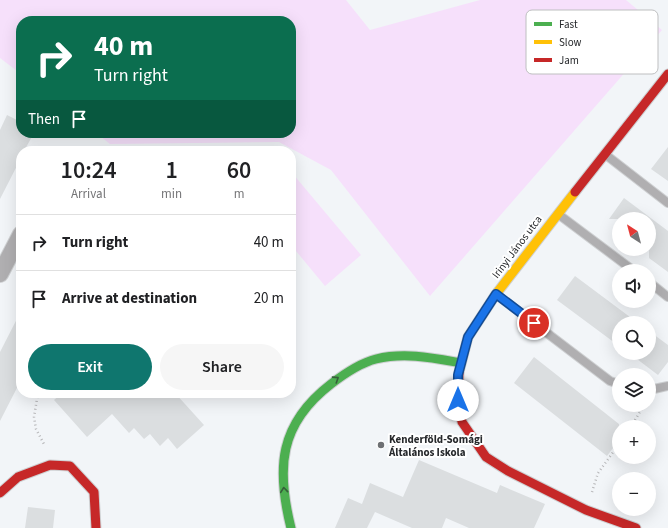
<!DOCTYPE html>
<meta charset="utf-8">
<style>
:root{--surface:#fff;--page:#f6f6f6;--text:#202124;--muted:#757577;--line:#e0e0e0;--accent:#0f766e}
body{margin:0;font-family:"Source Sans 3",sans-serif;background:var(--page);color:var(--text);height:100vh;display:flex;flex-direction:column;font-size:15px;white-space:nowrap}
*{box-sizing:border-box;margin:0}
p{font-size:13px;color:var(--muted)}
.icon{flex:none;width:22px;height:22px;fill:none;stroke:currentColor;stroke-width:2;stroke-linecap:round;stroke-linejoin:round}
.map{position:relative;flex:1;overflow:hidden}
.drawer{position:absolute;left:16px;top:146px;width:280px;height:252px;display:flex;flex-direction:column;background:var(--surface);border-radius:16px;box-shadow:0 4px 16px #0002}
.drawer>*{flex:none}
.hud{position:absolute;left:16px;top:16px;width:280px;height:122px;border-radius:16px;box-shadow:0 4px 16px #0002;background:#0b6e4f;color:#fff;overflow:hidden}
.needle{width:26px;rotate:324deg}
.fabs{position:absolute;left:612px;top:212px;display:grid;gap:8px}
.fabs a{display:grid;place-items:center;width:44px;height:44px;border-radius:50%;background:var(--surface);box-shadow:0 4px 16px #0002;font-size:20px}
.pin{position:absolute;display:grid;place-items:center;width:34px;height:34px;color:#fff;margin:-17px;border:2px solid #fff;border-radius:50%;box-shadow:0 1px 4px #0007}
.me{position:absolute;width:44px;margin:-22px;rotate:0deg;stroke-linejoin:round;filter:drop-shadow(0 0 3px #0008)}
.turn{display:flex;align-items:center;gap:14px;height:84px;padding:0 12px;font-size:18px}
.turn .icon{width:52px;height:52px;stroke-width:2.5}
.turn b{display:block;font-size:28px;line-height:34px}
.then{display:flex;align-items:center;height:38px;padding:0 12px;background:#0003;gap:8px;font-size:15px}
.eta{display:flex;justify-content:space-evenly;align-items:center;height:68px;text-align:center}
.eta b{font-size:24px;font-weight:600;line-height:28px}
.primary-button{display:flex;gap:8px;margin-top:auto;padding:8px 12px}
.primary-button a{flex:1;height:46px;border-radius:24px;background:var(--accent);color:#fff;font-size:16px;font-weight:600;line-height:46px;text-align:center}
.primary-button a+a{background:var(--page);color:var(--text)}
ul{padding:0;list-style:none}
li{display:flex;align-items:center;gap:12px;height:56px;padding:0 12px;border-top:1px solid var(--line)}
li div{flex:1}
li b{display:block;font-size:15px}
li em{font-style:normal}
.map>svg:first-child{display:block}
.green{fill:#f6e0fb}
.building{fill:#dbdee0}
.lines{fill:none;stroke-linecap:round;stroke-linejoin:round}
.lane-casing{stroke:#ced0d2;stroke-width:10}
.street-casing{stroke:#ced0d2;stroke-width:18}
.fast-casing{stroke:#ced0d2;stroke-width:11}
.slow-casing{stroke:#ced0d2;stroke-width:11}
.jam-casing{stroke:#ced0d2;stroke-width:11}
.path{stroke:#b6b6b8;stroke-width:2.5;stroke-dasharray:1 3;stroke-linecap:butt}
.lane{stroke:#b0afb1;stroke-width:8}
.street{stroke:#b0afb1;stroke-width:16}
.fast{stroke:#4caf50;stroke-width:9}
.slow{stroke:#ffc107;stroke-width:9}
.jam{stroke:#c62828;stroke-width:9}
.oneway{stroke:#365f3a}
.route-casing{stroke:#114b97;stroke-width:10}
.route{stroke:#1a73e8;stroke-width:7}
.poi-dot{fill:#6e7073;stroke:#fff;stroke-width:1.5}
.labels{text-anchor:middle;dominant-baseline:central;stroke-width:4;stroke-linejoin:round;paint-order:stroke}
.street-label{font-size:11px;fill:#27292c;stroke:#fff}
.poi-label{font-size:11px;font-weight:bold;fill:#27292c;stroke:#fff;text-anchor:start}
.key{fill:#fff;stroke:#bebfc0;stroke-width:1}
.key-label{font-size:11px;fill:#27292c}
</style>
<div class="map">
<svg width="668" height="528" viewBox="0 0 668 528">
<rect width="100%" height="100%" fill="#f2f5f8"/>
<path class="green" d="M0 0H346L370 30 480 0H626L662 30 430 296 331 170 279 142 110 144 96 133H291V21H21V74L0 58Z
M293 174 361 255 325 286 291 245V176Z"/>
<path class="building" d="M7 115 21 122V133H34L24 151H21V158L0 199V130Z
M668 147V181L651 169Z
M624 198 668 231V272L649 258V219H609Z
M575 276 638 323H619V346L557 300Z
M21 311V380L0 421V352Z
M649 331 668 345V362L658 375 629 353H649Z
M534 357 619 424V440L607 456 514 383Z
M62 393H175L204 425 177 449 168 438 160 446 150 434 144 439 134 428 129 433 112 414 87 437 54 400Z
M419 460 497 493 500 485 545 504 534 528H469L446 518 442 528H412L375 512 367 528H335L348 498 362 504 370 483 403 497Z
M28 507 55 510 53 528H25Z"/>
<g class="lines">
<defs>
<path id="lane" d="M606 155 668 203
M558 214 634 271
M649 282 668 297
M497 295 610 381 619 384
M649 388 654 389 668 386"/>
<path id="street" d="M0 274 21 234"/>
<path id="fast" d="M291 528C276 468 279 424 331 384 344 374 360 363 376 359 405 352 433 358 461 363"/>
<path id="slow" d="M459 372 468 337 496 294 575 192"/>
<path id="jam" d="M575 192 668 74
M459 372 458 400 462 422 486 457 508 471 586 510 636 528
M0 493 18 477 50 465 70 466 94 492 96 528"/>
</defs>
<use href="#lane" class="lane-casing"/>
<use href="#street" class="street-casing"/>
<use href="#fast" class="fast-casing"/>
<use href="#slow" class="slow-casing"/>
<use href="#jam" class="jam-casing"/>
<path class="path" d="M38 393 34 417 36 429 45 446
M631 427 644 405
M592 492 598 473 619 444"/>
<use href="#lane" class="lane"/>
<use href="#street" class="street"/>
<use href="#fast" class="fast"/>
<use href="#slow" class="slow"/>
<use href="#jam" class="jam"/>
</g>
<defs><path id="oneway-chevron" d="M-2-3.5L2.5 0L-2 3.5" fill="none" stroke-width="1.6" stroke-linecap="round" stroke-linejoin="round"/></defs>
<g class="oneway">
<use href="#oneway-chevron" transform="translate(336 379) rotate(-33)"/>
<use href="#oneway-chevron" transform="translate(284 490) rotate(-96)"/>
</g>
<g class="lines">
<defs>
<path id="route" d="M458 400V375L468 337 496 294 534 323"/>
</defs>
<use href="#route" class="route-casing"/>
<use href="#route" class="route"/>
</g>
<circle class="poi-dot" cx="381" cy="445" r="4"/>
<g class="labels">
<g class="street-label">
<text transform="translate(517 247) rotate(-53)">Irinyi János utca</text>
</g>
<g class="poi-label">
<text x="389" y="439">Kenderföld-Somági<tspan x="389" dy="13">Általános Iskola</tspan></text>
</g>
</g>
<rect x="526" y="10" width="132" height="64" rx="6" class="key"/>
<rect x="534" y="22" width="18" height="4" fill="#4caf50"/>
<rect x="534" y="40" width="18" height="4" fill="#ffc107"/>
<rect x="534" y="58" width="18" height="4" fill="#c62828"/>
<g class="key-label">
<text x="559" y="28">Fast</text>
<text x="559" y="46">Slow</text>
<text x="559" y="64">Jam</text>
</g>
</svg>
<div class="fabs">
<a><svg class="needle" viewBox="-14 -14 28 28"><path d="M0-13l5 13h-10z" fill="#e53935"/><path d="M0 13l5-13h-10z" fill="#757577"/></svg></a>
<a><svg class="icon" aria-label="sound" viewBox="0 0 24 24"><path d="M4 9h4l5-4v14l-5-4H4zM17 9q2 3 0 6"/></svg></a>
<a><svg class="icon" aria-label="search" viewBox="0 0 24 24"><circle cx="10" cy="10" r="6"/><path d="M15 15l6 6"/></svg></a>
<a><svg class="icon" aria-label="layers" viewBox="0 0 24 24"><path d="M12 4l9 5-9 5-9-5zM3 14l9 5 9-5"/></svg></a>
<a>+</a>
<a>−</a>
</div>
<div class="pin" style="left:534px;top:323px;background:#d93025"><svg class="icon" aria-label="arrive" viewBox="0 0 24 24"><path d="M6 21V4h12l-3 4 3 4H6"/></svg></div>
<svg class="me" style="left:458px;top:400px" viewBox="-20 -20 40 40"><circle r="19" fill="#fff"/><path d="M0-13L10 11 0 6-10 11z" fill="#1a73e8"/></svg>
<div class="hud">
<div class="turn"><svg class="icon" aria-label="right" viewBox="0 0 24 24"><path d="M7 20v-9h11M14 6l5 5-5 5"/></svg><div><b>40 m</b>Turn right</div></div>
<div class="then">Then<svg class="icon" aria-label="arrive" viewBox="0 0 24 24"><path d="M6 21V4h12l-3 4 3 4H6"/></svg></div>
</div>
<section class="drawer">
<div class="eta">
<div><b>10:24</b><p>Arrival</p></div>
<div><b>1</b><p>min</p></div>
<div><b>60</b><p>m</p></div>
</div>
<ul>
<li><svg class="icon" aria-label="right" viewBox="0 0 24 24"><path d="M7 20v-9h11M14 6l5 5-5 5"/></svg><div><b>Turn right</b></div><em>40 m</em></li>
<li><svg class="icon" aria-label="arrive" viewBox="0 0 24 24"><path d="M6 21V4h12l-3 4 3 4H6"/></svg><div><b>Arrive at destination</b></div><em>20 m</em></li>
</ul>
<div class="primary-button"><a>Exit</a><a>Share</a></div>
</section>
</div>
